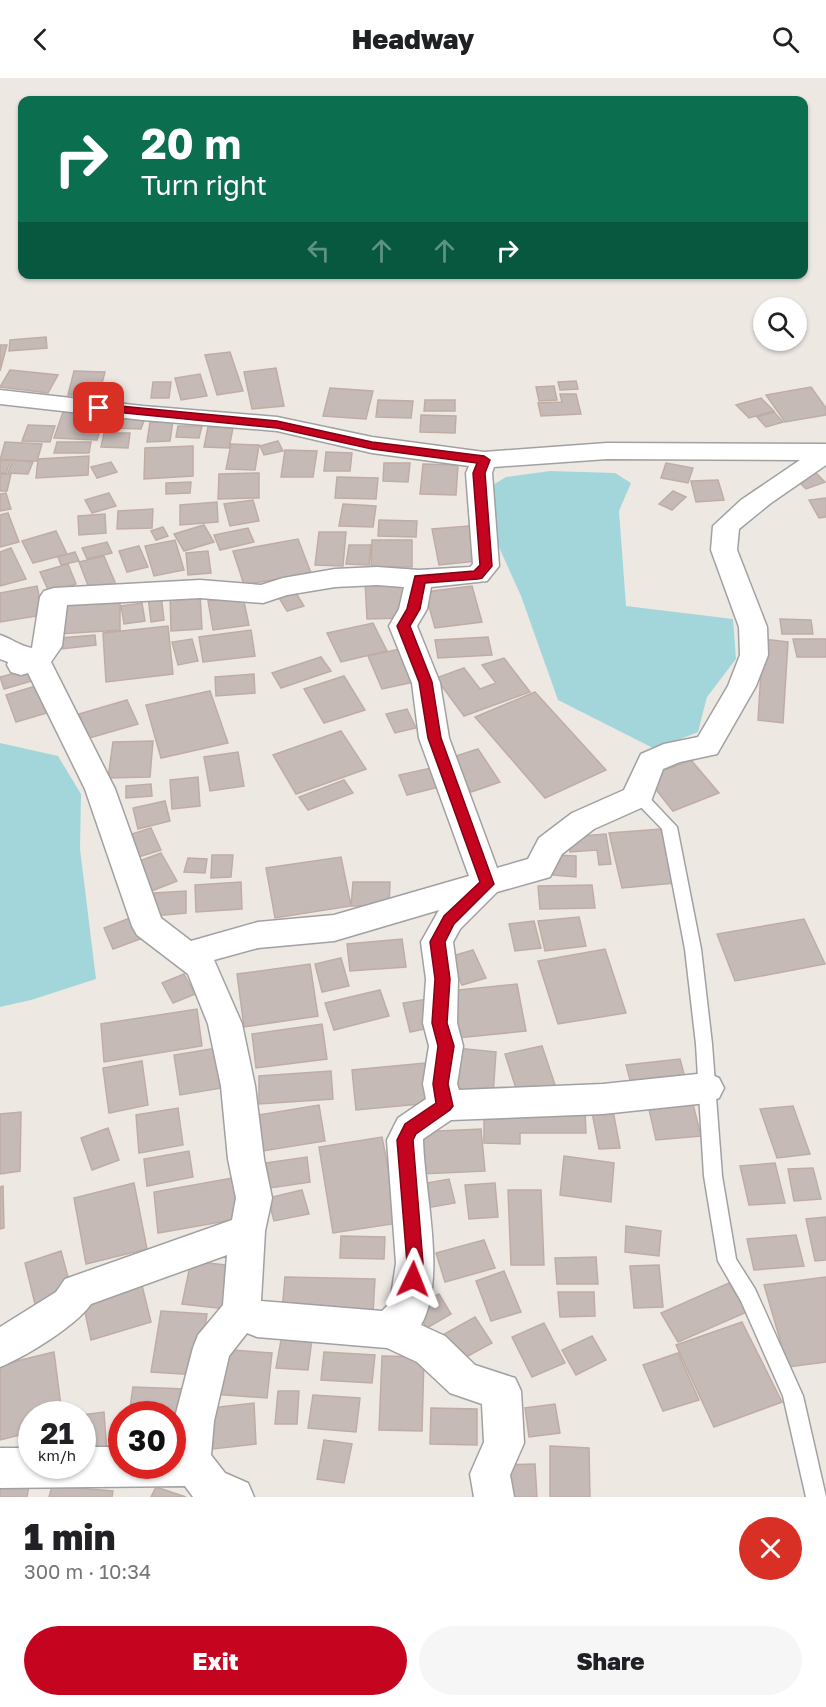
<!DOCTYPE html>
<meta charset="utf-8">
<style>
:root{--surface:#fff;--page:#f6f6f6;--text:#202124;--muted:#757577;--accent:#c50420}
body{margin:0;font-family:"Golos Text",sans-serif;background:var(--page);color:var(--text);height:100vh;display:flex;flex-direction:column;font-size:22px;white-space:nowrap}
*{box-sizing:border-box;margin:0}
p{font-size:20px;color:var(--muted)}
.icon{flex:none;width:33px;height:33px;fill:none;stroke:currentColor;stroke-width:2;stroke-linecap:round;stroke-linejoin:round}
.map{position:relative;height:1419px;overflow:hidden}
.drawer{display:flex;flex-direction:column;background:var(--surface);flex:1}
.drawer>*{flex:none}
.hud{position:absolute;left:18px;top:18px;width:790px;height:183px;border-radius:12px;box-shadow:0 2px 4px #0004;background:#0b6e4f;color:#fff;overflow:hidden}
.fabs{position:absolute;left:753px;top:219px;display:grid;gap:12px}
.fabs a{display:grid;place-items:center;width:54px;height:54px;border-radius:50%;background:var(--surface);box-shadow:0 2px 4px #0004;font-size:30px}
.speed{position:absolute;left:18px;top:1323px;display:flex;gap:12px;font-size:30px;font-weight:700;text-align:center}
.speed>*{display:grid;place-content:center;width:78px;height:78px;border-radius:50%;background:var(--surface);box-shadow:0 2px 4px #0004;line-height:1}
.speed small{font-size:15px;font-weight:400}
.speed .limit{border:9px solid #d22;background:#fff;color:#111}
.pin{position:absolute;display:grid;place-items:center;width:51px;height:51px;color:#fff;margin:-26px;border-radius:12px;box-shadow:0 3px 9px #0006}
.me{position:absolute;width:66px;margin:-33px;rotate:2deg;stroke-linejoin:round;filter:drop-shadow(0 0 4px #0008)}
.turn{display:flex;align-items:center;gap:21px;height:126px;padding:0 24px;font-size:27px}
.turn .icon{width:78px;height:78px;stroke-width:2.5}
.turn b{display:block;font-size:42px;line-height:51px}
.lanes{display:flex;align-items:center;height:57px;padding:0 24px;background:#0003;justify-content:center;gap:30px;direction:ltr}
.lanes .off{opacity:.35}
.round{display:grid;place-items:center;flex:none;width:63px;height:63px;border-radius:32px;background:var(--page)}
.overview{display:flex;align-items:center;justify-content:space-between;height:102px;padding:0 24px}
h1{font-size:36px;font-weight:800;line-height:45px}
.primary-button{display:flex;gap:12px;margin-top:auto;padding:12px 24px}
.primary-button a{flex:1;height:69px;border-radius:36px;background:var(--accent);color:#fff;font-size:24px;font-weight:800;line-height:69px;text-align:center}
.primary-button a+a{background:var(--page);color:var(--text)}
header{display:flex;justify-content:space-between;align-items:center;height:78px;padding:0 24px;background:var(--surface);font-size:27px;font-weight:800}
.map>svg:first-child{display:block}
.water{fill:#a3d6db}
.building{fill:#c5bab6;stroke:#bfada5;stroke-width:1.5}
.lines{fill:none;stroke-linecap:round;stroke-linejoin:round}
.service-casing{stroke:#a1a1a1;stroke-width:3}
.minor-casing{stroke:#a1a1a1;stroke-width:3}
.service{fill:#fff;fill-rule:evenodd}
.minor{fill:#fff;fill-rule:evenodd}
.route{fill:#c50420;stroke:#800315;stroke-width:1.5}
</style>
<header><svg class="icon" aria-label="back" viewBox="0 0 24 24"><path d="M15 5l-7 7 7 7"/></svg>Headway<svg class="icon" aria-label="search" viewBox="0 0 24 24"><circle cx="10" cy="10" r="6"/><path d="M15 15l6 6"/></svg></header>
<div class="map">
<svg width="826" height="1419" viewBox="0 0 826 1419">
<rect width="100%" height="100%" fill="#eee8e3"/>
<path class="water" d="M550 393 615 395 631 405 619 433 626 528 733 541 736 581 707 619 698 654 655 671 558 622 521 518 498 467 488 410 506 399Z
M0 665 58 678 81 716 80 771 96 901 31 922 0 929Z"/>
<path class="building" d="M46 259 47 270 9 273 10 262Z
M0 267H7L0 293Z
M230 274 243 313 217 317 205 277Z
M276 290 284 328 252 331 244 294Z
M10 292 58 297 48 315 0 309Z
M74 293 105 294 99 317H68Z
M200 296 207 318 181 322 175 300Z
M576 303 578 311 560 312 558 304Z
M153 304H171L169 320H151Z
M554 308 557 322 539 323 536 309Z
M811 309 826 330V337L785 344 766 317Z
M330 310 373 313 366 341 323 338Z
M560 316H576L581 336 541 338 538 325 562 324Z
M761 320 774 333 749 340 736 327Z
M378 322 413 323 411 340 376 339Z
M425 322H455V333H424Z
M63 334 105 336 97 362 54 360Z
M774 334 783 344 766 349 757 339Z
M421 337 456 338 455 355 420 354Z
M115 338 145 340 141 351 112 350Z
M173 343 170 363 147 364 150 344Z
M28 347 55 348 50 364 22 363Z
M178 348H202L199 360 176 359Z
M208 349 233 350 229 370 204 369Z
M104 355H130L128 370 101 369Z
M278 363 283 373 264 377 260 368Z
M5 364 42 366 37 383 0 382Z
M57 364H91L89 375H54Z
M231 366 259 367 255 392 226 391Z
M193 368V398L144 401 145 370Z
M285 372 317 373 313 399H281Z
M326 374 352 375 350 393H324Z
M89 378 88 397 36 400 38 381Z
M0 382H11L6 395H0Z
M13 382 33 384 28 396 8 395Z
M111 384 117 394 97 400 91 389Z
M384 385H410L408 404 383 403Z
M666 385 693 390 688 405 661 400Z
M423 386 458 387 456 417 420 416Z
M815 394 825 404 806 411 795 400Z
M259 395V420L218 421 219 396Z
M0 396H11L7 413H0Z
M337 399 378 400 376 421 335 420Z
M718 402 724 422 696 424 691 403Z
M191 404 190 415 166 416V405Z
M673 413 686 419 672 432 659 426Z
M6 415 11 431 0 433V416Z
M109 415 116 428 92 435 85 422Z
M826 420V439L819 440 809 422Z
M253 422 259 443 230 448 224 426Z
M217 424 218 444 180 447V427Z
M343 426 376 428 373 449 339 448Z
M153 431 152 450 117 451 118 433Z
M8 435 19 464 0 469V437Z
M105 436 106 455 79 457 78 438Z
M379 442 417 443 416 459 378 458Z
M204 447 214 464 184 473 174 456Z
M469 448 477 483 439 487 432 451Z
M163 449 168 458 156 462 151 453Z
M248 450 254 464 220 472 214 457Z
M56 453 67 476 33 485 22 463Z
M319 454H346L343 488 315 487Z
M298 461 311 495 244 507 233 473Z
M175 462 184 492 154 498 145 468Z
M372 462H412V489H371Z
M107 464 112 475 87 481 82 470Z
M349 467H371L369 487 346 486Z
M139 468 148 489 127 494 119 473Z
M11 470 26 501 0 508V474Z
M208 473 211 495 188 497 186 475Z
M75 474 79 483 61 487 58 479Z
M104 478 117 509 91 515 79 484Z
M68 486 76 506 49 514 40 494Z
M403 502 405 540 367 541 365 503Z
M37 508 43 537 0 544V515Z
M472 508 482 544 435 550 425 514Z
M293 510 304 528 287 533 276 515Z
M200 515 202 551 171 553 170 517Z
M120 517V552L59 556 60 522Z
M161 517 164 542 151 544 148 519Z
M243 519 249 547 213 552 208 523Z
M142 525 145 543 124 546 121 528Z
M780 541 811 542 813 556H782Z
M373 545 387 573 341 584 327 555Z
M168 548 173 596 106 604 103 555Z
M251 552 255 578 203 584 199 559Z
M95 557 96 567 61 571 60 560Z
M488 559 492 577 438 580 435 562Z
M192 561 198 583 178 587 172 564Z
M763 561 788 564 783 645 758 642Z
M793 561H826V579H797Z
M404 570 419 603 382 611 368 578Z
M321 579 331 593 281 610 272 595Z
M504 580 530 614 464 638 436 600 464 590 480 611 496 605 482 587Z
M31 591 35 602 4 611 0 599Z
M254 596 255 615 216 618 215 599Z
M344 598 365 632 324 645 304 611Z
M39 607 50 634 16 644 6 617Z
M210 613 228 665 161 680 146 627Z
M535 614 606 692 545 720 475 639Z
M127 622 138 646 89 660 79 636Z
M407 631 416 650 395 655 386 636Z
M341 653 366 691 296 716 273 677Z
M153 663 150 699 108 700 113 664Z
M478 671 500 704 471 714 450 680Z
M238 674 244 708 210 713 204 679Z
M691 682 719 715 673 733 646 699Z
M431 690 439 709 407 717 399 697Z
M198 699 200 728 172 731 170 702Z
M344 702 353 715 308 732 299 719Z
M151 706 152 718 126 720V708Z
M165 723 170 743 138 751 133 730Z
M151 750 161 772 135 780 126 758Z
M661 751 675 805 622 810 609 755Z
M606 756 611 786 599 787 597 772 570 774 568 759Z
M161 775 177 803 149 814 134 785Z
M212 777H233L231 799 211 800Z
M554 777 576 778V799L553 797Z
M341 779 351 828 275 840 266 790Z
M188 780 207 781 205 795 184 794Z
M241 804 242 831 196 834 195 807Z
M353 804H390L389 828H351Z
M592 807 595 830 540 831 538 808Z
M186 813V835L154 838V815Z
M579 839 586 868 545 873 538 843Z
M130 840 140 861 113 871 104 850Z
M804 841 825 886 735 903 717 856Z
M534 843 541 870 515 873 509 846Z
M402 861 406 889 350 893 347 866Z
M605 871 626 935 558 946 538 883Z
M473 872 486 900 462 907 449 879Z
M341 880 349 908 322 914 315 886Z
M310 886 318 938 244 949 237 896Z
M184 896 195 916 173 925 162 905Z
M517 906 526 953 457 960 449 913Z
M380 912 389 938 334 952 325 925Z
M427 921 434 949 410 954 403 925Z
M197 931 202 968 104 984 101 946Z
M322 946 327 981 256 990 252 956Z
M542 968 557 1013 519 1020 505 976Z
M216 970 222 1010 180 1017 174 977Z
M456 970 496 974 493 1018 452 1015Z
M680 981 687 1007 633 1013 626 987Z
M142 983 148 1027 109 1035 103 990Z
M425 985 431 1025 356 1032 352 992Z
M331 993 333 1021 259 1026V998Z
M692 1022 701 1058 656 1062 648 1027Z
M319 1027 325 1063 257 1074 252 1038Z
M612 1027 620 1070 599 1071 591 1029Z
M793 1028 810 1076 777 1080 760 1031Z
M178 1030 183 1067 139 1075 136 1037Z
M484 1033H585L586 1055H520V1066L484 1065Z
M21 1034 20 1093 0 1096V1036Z
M108 1050 119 1082 92 1092 81 1060Z
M481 1051 485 1093 420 1096 417 1054Z
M382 1059 399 1145 333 1155 319 1069Z
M189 1073 193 1099 147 1108 144 1081Z
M564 1078 614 1085 611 1124 560 1117Z
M307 1079 310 1104 270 1110 266 1085Z
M775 1085 785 1125 749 1127 740 1088Z
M813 1090 821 1121 794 1123 788 1091Z
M233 1100 238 1141 158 1155 154 1114Z
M449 1101 455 1125 415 1132 410 1108Z
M134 1105 147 1171 86 1186 74 1120Z
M495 1105 498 1139 469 1141 465 1107Z
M3 1108 4 1150 0 1151V1109Z
M302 1112 309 1136 274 1143 268 1120Z
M508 1112H541L544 1187H511Z
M826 1139V1182L815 1183 806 1141Z
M626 1148 661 1153 659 1178 625 1174Z
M796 1157 804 1188 754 1192 747 1161Z
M341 1158 385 1159 384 1181 340 1180Z
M484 1162 495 1190 445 1204 436 1175Z
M61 1173 72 1214 35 1226 25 1185Z
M596 1179 598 1206H557L555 1180Z
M191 1183 234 1188 226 1231 182 1226Z
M659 1187 663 1229 634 1230 630 1188Z
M504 1193 521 1234 491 1243 476 1203Z
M140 1199 151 1244 91 1262 81 1216Z
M285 1199 375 1201 373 1235 282 1233Z
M826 1199V1284L788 1289 764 1207Z
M729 1205 747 1234 678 1264 661 1235Z
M558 1214H594L595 1238 560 1239Z
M439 1216 451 1236 427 1250 413 1229Z
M161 1233 207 1236 198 1297 151 1294Z
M475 1239 492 1265 455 1285 439 1259Z
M742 1244 782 1324 714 1349 676 1267Z
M544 1245 565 1285 532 1299 512 1259Z
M283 1251 313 1253 308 1292 276 1290Z
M592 1258 606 1282 576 1297 562 1272Z
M219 1271 272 1275 267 1320 212 1316Z
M54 1274 62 1336H32V1354L0 1362V1287Z
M324 1274 375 1277 372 1305 321 1302Z
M678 1275 699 1322 663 1333 643 1287Z
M382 1278 424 1279 422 1353 379 1352Z
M133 1309 186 1311 177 1375H172V1336H129Z
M278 1313H299L297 1346H275Z
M313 1317 360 1320 356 1354 308 1350Z
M254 1325 256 1366 213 1371 211 1330Z
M555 1326 560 1355 529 1359 525 1330Z
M431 1330 477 1331V1367L430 1366Z
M104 1334 107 1376 82 1381V1337Z
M324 1362 352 1366 344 1405 317 1401Z
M550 1368 589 1370 590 1419H550Z
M535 1386 537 1419H503L502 1387Z
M0 1407H29L27 1419H0Z
M52 1408 113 1413 112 1419H49Z
M156 1409 186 1419H151Z"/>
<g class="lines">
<defs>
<path id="service" d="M639 712 644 714 677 749 701 871 712 966 722 1098 736 1181 755 1211 803 1318 826 1419H806L783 1318 741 1223 718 1183 704 1098 696 966 685 871 662 751 634 722 631 718 634 714Z"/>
<path id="minor" d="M0 312 143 328 277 339 372 359 484 374 607 365 826 366V387L771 425 739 451 737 472 767 549 768 577 756 608 717 676 680 684 663 691 650 726 594 751 562 776 550 799 497 814 460 851 453 864 458 901 457 945 463 968 457 1006 459 1012 603 1006 707 995 719 1000 724 1010 719 1020 707 1025 603 1036 451 1042 423 1061C424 1114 447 1201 421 1247L445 1258 475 1287 515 1300 521 1313 524 1365 510 1397 514 1419H474L470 1396 484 1364 482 1326 450 1315 417 1284 387 1270 257 1259 247 1255 229 1278 214 1343 211 1377 225 1395 248 1405 254 1419H193L185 1408 0 1410V1370H32V1388H82V1369H122V1388H172L174 1343 193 1270 198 1257 223 1227 227 1177 91 1226C76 1248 25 1279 0 1289V1249L56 1214 65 1201 232 1142 236 1120 228 1081 221 1008 208 946 188 896 137 857 132 848 85 711 28 595 21 597 11 594 7 587 8 584 0 581V557C12 561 20 568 32 570L40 519 44 513 54 510 200 502 261 507 283 500 335 491 377 489 419 492 470 489 473 486 466 395 469 388 372 375 277 353 143 342 0 326ZM607 381 800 382 741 422 713 448 711 472 739 549 740 577 728 608 698 659 664 666 641 676 624 712 572 735 539 760 528 781 497 790 449 660 440 605 417 548 427 531 431 509 487 503 499 488 492 395 494 389ZM377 507 404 509 399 531 389 548 412 605 419 660 469 798 334 837 258 844 191 863 161 840 115 711 51 584 62 568 67 527 200 520 263 525 287 517 335 509ZM439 832 421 864 426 901 423 945 429 968 423 1006 426 1021 398 1040 387 1062 396 1185 390 1225 382 1233 261 1223 265 1153 272 1120 264 1081 255 1008 242 946 214 882 258 870 334 863Z"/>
</defs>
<use href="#service" class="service-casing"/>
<use href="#minor" class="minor-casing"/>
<use href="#service" class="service"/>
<use href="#minor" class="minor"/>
</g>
<path class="route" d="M99 326 277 343 372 364 484 378 490 382 485 395 492 488 482 500 478 501 425 505 420 531 410 548 432 604 441 660 494 806 454 846 445 864 450 901 447 945 454 968 448 1006 453 1028 450 1032 416 1056 413 1062 423 1185 419 1207 413 1209 407 1207 404 1201 407 1185 397 1062 405 1046 436 1025 433 1006 438 968 432 945 435 901 430 864 444 838 480 804 428 660 419 604 397 548 407 531 415 498 474 493 480 487 473 395 477 385 372 371 277 350 95 332 93 330Z"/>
</svg>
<div class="fabs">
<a><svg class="icon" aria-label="search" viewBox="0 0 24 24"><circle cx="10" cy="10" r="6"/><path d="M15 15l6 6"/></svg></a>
</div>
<div class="speed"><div>21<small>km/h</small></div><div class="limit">30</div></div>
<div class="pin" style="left:99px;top:330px;background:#d93025"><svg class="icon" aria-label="arrive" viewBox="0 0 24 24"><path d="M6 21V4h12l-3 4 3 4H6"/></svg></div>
<svg class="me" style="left:413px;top:1201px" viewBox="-20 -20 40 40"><path d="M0-17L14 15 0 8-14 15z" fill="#c50420" stroke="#fff" stroke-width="4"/></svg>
<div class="hud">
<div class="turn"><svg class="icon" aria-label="right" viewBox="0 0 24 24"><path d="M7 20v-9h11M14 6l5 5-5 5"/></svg><div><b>20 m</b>Turn right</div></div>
<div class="lanes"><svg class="icon off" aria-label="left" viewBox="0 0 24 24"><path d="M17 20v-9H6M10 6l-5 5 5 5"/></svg><svg class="icon off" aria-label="ahead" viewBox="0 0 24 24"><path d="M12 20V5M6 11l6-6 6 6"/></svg><svg class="icon off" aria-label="ahead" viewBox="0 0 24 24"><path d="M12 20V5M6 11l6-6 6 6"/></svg><svg class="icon" aria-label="right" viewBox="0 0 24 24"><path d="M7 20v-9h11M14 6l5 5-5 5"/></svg></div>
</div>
</div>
<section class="drawer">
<div class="overview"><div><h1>1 min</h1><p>300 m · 10:34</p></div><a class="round" style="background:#d93025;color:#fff"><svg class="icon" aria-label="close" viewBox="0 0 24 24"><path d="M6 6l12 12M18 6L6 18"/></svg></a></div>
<div class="primary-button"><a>Exit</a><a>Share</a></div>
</section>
